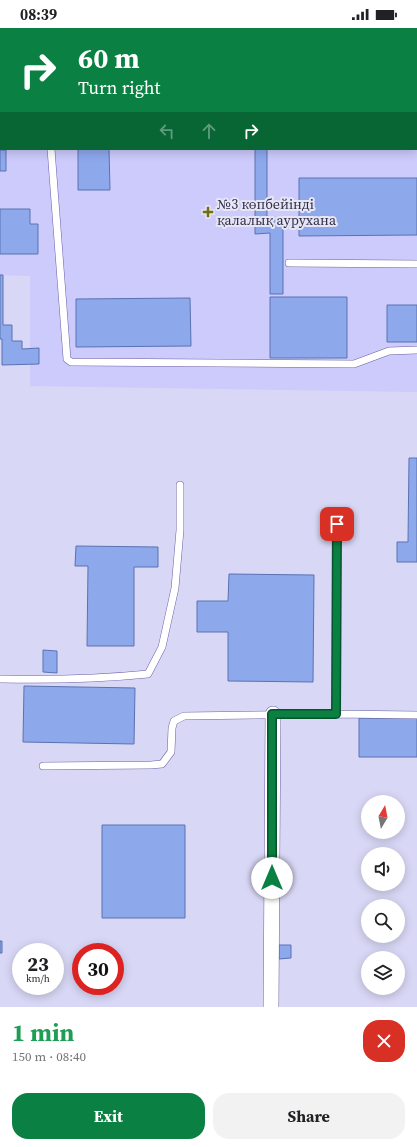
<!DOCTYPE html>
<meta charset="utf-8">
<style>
:root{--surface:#fff;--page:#f2f2f2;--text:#202124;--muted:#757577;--accent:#0b8043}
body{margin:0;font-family:"Source Serif 4",serif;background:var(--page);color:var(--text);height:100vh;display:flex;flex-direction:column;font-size:15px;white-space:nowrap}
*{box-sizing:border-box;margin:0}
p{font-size:13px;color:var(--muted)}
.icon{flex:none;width:22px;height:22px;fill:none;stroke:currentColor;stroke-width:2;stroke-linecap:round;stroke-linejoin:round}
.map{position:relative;height:979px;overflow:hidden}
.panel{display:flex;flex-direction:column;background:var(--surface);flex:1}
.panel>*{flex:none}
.banner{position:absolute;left:0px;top:0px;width:417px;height:122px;box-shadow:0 2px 10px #0003;background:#0b8043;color:#fff;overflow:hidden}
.needle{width:26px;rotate:10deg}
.tools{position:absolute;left:361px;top:767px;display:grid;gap:8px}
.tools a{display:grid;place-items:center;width:44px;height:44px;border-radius:50%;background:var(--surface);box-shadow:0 2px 10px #0003;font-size:20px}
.speed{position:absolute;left:12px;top:915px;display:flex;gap:8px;font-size:20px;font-weight:700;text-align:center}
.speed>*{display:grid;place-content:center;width:52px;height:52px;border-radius:50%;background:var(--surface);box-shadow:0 2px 10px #0003;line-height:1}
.speed small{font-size:10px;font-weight:400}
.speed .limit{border:6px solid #d22;background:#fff;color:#111}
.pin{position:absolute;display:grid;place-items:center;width:34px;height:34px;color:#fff;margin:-17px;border-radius:8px;box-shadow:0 2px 6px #0006}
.me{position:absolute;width:44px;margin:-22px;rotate:0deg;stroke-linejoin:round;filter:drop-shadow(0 0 3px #0008)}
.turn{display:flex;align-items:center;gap:14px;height:84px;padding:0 12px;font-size:18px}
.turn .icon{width:52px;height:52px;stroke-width:2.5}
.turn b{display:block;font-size:28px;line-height:34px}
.lanes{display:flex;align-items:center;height:38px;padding:0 12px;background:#0003;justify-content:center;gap:20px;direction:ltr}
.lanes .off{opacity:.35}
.round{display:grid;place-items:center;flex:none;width:42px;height:42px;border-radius:16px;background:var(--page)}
.overview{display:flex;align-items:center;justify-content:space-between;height:68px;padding:0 12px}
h1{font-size:24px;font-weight:700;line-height:30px;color:#1e9e55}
.cta{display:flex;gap:8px;margin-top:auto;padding:8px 12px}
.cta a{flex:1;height:46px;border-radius:16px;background:var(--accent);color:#fff;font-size:16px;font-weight:700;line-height:46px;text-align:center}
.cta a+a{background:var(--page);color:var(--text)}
.status{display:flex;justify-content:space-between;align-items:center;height:28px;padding:0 20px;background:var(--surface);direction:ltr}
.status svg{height:11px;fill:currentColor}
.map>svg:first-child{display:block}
.built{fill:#cdcafc;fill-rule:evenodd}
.building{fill:#8ea8ec;stroke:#5a72b2}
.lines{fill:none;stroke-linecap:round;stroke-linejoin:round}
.service-casing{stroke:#6961a4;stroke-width:8}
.minor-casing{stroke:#6961a4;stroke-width:16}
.service{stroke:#fff;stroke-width:7}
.minor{stroke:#fff;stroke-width:15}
.route-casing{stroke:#07532c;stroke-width:10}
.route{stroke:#0b8043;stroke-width:7}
.poi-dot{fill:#726f10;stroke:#e7e6f5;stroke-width:1.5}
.labels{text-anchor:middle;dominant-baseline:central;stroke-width:4;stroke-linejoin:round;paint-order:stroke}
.poi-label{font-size:14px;fill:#2e2c49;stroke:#e7e6f5;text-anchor:start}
</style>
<div class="status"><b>08:39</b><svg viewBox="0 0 49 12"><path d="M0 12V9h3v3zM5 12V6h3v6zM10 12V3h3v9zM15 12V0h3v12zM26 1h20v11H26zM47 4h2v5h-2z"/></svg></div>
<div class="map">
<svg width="417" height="979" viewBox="0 0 417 979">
<rect width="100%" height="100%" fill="#d8d7f5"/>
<path class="built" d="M0 0H417V364L30 358V248L0 247ZM1 1H416V121H1Z"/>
<path class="building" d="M416 74H417V120H416Z
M78 121H109L110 162H78Z
M255 121H267V192H283V266H270V205L255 206Z
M0 122H6V143H0Z
M299 150H417V207L299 208Z
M0 181H30V196H38V226H0Z
M0 247H3V297H12V313H22V321L39 320V336L2 337V311H0Z
M270 269H347V330H270Z
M190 270 191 318 76 319V271Z
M387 277H417V314H387Z
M409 430H417V534H397V514H408Z
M76 518 158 519V539H134V618H87L88 538H75Z
M229 546 314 547 313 654 228 653V604H197V573H228Z
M43 622 57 623V645L43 644Z
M24 658 135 660 134 716 23 714Z
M359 690H417V729H359Z
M102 797H185V890H102Z
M0 913H2V925H0Z
M279 917H291V930L279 931Z"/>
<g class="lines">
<defs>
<path id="service" d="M48 0V1
M298 1V0
M416 43H417
M51 121 67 331 71 334 354 336 389 323 417 322
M289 235 417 236
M0 651C49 652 99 651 148 646L162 619 175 560 180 502V457
M336 686 337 496
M43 738 151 737 162 736 171 724 172 700 174 693 184 688 336 686 417 687"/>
<path id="minor" d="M271 979 273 686"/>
</defs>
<use href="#service" class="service-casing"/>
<use href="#minor" class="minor-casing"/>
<use href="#service" class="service"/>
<use href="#minor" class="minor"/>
</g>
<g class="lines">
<defs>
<path id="route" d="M272 850V686H336L337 496"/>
</defs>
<use href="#route" class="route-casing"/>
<use href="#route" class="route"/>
</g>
<path class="poi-dot" d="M206 178h4v4h4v4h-4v4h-4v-4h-4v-4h4z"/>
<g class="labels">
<g class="poi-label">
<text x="217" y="176">№3 көпбейінді<tspan x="217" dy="16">қалалық аурухана</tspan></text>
</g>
</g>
</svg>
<div class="tools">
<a><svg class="needle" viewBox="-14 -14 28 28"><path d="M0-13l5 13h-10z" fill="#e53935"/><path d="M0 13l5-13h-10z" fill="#757577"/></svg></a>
<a><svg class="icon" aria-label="sound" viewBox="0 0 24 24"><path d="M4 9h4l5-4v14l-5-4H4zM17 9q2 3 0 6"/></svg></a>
<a><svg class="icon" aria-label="search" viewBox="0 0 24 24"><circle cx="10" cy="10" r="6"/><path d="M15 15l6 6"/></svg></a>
<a><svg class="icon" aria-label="layers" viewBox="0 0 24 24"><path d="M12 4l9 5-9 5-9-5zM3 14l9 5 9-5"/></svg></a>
</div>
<div class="speed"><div>23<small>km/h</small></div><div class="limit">30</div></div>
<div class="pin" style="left:337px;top:496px;background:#d93025"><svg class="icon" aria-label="arrive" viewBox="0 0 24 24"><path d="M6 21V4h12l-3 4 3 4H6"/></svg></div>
<svg class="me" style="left:272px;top:850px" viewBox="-20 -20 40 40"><circle r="19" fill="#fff"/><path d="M0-13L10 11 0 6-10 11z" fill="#0b8043"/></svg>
<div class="banner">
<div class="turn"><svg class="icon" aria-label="right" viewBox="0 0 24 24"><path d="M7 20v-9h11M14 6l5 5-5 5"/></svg><div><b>60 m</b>Turn right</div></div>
<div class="lanes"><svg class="icon off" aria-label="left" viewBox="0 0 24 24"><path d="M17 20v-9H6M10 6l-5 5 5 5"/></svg><svg class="icon off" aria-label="ahead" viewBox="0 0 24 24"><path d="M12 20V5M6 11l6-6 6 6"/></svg><svg class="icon" aria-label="right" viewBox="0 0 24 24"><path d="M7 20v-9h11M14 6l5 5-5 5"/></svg></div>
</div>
</div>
<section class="panel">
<div class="overview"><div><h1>1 min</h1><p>150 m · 08:40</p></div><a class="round" style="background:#d93025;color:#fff"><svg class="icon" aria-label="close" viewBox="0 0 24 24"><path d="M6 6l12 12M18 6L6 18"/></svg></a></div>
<div class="cta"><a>Exit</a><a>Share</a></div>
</section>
